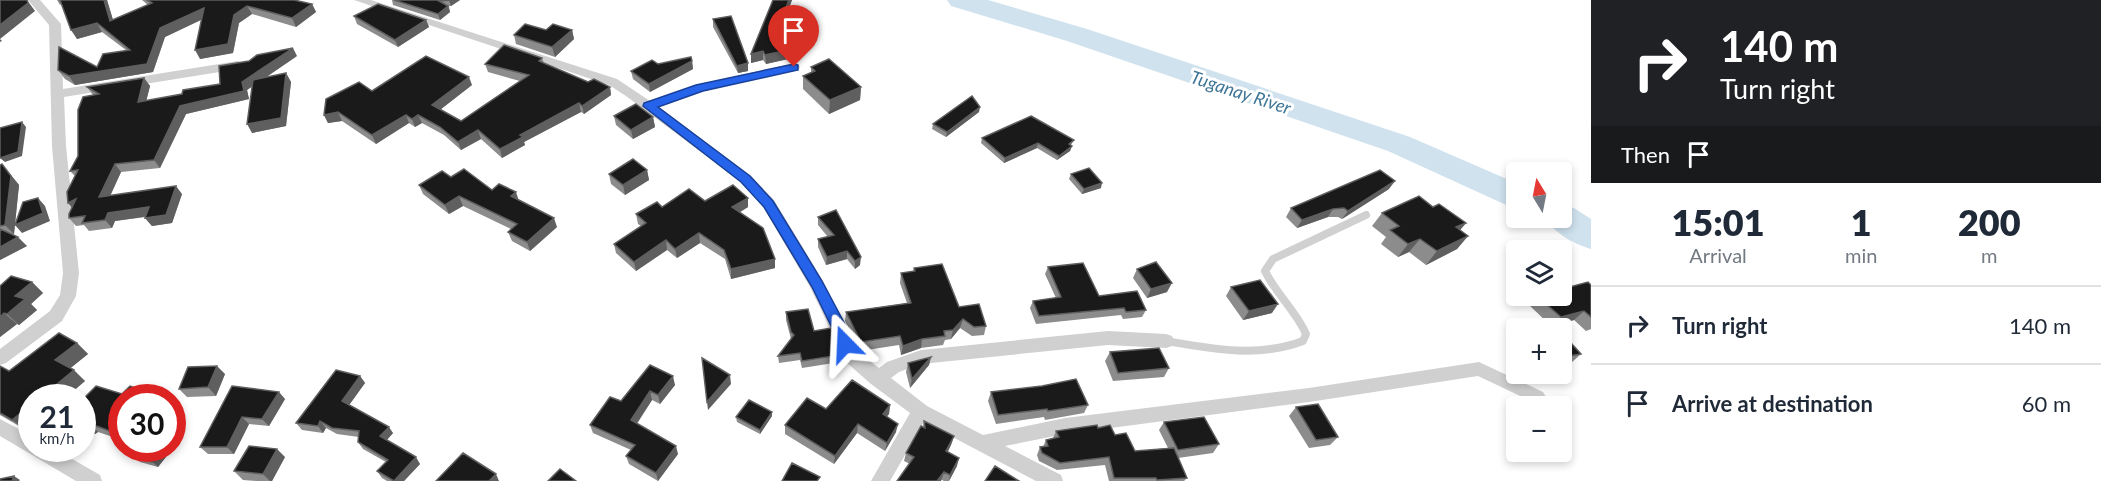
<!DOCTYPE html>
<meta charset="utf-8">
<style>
:root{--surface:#fff;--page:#f2f2f3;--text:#1f2937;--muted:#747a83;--line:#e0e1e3}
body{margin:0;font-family:Lato,sans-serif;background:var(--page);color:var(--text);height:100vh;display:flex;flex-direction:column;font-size:22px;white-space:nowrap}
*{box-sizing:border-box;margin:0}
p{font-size:20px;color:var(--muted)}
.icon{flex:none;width:33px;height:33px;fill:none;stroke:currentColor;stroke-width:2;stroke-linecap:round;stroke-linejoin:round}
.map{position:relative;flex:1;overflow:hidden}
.side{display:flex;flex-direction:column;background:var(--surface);width:510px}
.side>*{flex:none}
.hud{background:#202124;color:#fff;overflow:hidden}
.needle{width:39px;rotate:350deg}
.buttons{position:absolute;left:1506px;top:162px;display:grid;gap:12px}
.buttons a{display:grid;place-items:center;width:66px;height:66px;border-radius:6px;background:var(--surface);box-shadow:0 3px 9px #0003;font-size:30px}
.speed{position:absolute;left:18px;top:384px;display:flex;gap:12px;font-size:30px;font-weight:700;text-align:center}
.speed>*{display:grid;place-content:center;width:78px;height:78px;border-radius:50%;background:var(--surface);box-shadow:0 3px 9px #0003;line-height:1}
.speed small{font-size:15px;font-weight:400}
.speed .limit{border:9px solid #d22;background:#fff;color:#111}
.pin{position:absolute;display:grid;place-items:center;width:51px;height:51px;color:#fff;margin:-62px -26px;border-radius:50% 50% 50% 0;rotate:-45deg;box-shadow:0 0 6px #0007}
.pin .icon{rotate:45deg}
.me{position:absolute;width:66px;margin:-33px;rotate:339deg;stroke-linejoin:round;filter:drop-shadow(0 0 4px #0008)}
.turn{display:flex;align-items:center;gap:21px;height:126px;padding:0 30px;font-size:27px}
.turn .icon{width:78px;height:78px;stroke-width:2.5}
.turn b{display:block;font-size:42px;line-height:51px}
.then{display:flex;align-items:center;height:57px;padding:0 30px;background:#0003;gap:12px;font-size:22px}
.eta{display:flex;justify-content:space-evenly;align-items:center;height:102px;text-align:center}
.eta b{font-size:36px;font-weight:800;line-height:42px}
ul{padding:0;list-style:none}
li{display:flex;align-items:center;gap:18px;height:78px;padding:0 30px;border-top:2px solid var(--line)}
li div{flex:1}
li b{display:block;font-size:22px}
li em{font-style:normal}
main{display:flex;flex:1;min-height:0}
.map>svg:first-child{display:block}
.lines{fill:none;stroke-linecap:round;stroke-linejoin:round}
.river{fill:#cfe2ee;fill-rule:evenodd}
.service{stroke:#d0d0d0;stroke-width:8}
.minor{fill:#d0d0d0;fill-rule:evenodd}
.wall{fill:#8c8c8c}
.shaded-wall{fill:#5f5f5f}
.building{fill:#1a1a1a;stroke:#5f5f5f;stroke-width:1.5}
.route{fill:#2563eb;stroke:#184099;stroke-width:1.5}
.labels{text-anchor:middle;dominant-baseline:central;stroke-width:6;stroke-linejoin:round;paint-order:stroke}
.water-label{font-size:18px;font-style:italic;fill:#3f7597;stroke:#fff}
</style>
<main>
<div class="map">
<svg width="1591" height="481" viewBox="0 0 1591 481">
<rect width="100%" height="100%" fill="#fff"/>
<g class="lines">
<path class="river" d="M947 0H988L1087 29 1410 137 1516 183V208L1504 204 1388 151 1067 41 951 6Z
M1562 205 1574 208 1591 219V249C1574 244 1554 233 1545 218H1562Z"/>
<path class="service" d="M1166 341C1212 349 1258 358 1303 341L1306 334C1296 311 1276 294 1265 271L1273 259 1366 215"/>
<path class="minor" d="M28 0H40L61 24 63 89 238 61 244 65 238 69 64 97 66 146 79 273 76 296 62 321 6 363 0 365V349L50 311 60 295 63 273 52 146 49 25Z
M354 0H371L617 79 650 101 696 85 794 63 798 64 800 67 798 70 703 91 659 107 751 176 774 200 823 281 858 352 879 368 887 362 921 350 1108 331 1166 334 1172 336 1174 341 1172 346 1166 348 1108 345 921 364 899 372 891 378 927 406 983 435 1065 418 1309 388 1479 362 1543 392 1546 397 1543 402 1537 404 1478 376 1309 402 1065 434 1005 446 1061 475 1063 481H1036L924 422 890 481H871L910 413 871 384 846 362 810 287 764 208 741 182 626 96 609 85Z
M0 419 32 436V448H53L100 475 102 481H76L0 436Z"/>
</g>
<path class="wall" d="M57 0H107L113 20 148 5 142 0H294L312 4 316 12 296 27 252 14 239 23 233 53 200 59 201 20 165 37 153 72 75 85 65 79 58 70 97 67 126 50 102 32 77 39 61 4 60 5Z
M392 0H460L451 6H449L450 12 440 20 393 5Z
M773 0H792L779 35 788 59 766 64 763 60 751 63Z
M354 16 426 20 429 27 398 47 357 24Z
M713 19 748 71 738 73 713 27Z
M546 30H572L574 39 555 57 516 44 514 35Z
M297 56 265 78 286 73 291 82 286 126 252 133V86L247 90 249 99 186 114 160 168 121 172 110 196 182 194 172 223 152 226 145 218 146 217 115 221 112 228 89 231 84 225 76 226 69 218 72 207 75 176 70 171 78 156 93 95 87 87 144 78 150 86 146 101 182 94 220 84Z
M542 58 544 63 588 82 610 87 611 95 584 114 581 112 524 142 525 145 502 158 481 139 461 150 444 135 422 123 415 127 409 123 376 144 342 121 328 123 324 115 372 91 472 85 441 109 461 121 520 81 488 72 485 64Z
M692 61 693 69 650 92 633 79 631 71 658 64Z
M811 67 861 87 860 100 829 114 803 89V76L811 72Z
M979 112 946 137 932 129 933 124Z
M614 116 653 117 655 127 633 139 616 125Z
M982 138 1074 140 1071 145 1072 146 1070 151 1057 160 1037 148 1004 163 981 143Z
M2 164 19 185 14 234 12 235 27 246 0 260V165Z
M647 170 649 180 625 195 611 184 609 174Z
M1071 174 1101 188 1082 194 1069 179Z
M451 177 492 190 519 200 557 227 530 251 512 241 508 232 511 229 463 206 449 214 423 194 419 185Z
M1389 189 1342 219 1338 217H1328L1297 228 1286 217 1291 208Z
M705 201 748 207 740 212 775 268 731 279 725 259 700 243 677 258 667 250 636 271 616 253 614 244 641 226 638 224 636 214 662 207Z
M1433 207 1466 223 1460 230 1468 236 1457 249 1426 265 1409 252 1398 257 1381 244 1386 237 1372 226 1382 213Z
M818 217 860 265 855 269 847 259 826 265 818 247V239L828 237 818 225Z
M1048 267 1099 296 1146 310 1142 317 1123 319 1121 315 1036 324 1030 308 1033 301 1056 298 1045 274Z
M914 268 959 307 986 326 984 335 972 336 960 328 951 339 945 340 943 345 921 348 901 355 899 345 860 351 845 321 846 312 907 303 900 283 901 273 913 272Z
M1137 269 1167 292 1147 298 1133 278Z
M32 282 43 293 31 304 37 310 19 325 17 324 0 337V286Z
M1591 285V329L1586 331 1574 320 1551 326 1528 304 1537 296H1562Z
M1231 287 1272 313 1243 320 1226 296Z
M786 312 814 331 840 347V362L802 368 800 360 779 363 778 356 791 339 786 320Z
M1562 333 1581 354 1571 363 1562 364Z
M1516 335V346L1511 340Z
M77 343 88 354 70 368 85 381 65 398H32V425L26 430 0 415V366L9 371Z
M1110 352 1169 368 1164 377 1113 381 1105 361Z
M931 357 929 365 910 388 906 372 908 363Z
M650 365 675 385 660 404 652 400 637 424 678 454 658 481 629 464 626 456 631 450 593 433 590 425 621 401Z
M225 374 216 396 187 397 179 389Z
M360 376 365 383 349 405 393 433 387 440 420 464 404 481H387L382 478 377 471 386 462 363 449 358 442 359 437 337 434 326 428 323 433 302 430 296 423Z
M232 386 285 399 269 426 249 424 234 454H208L200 447Z
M1042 386 1088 405 1084 413 1045 420 1044 417 996 424 988 401 991 392Z
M122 394V440L98 432 95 434 82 430V400Z
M890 405 889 414 887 416 896 432 885 451 857 433 834 464 785 434V425L826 409Z
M1296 407 1338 437 1330 445 1309 448 1289 416Z
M772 412V416L760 434 737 422 736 417Z
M924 421 954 436 951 445 947 452 957 466 949 481H944L904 461 906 453 923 427Z
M1164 422 1219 444 1213 453 1178 458 1187 478 1184 481H1109L1105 465 1057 470 1039 461 1037 455 1040 447H1043L1046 440 1053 438 1056 431 1098 428 1115 435 1135 451 1168 448 1159 430Z
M172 447 173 448 158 467 140 462 135 458 172 448Z
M285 457 272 481H256L243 480 234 471Z"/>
<path class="shaded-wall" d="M27 0 35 11 0 39 2 41 0 42V25Z
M104 0H107L116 30 110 21Z
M449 0H460L451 6Z
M789 0H792L777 40 776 31Z
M312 4 316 12 296 27 292 18Z
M247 6 252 14 239 23 233 53 200 59 195 50 234 15Z
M448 6 450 12 440 20 438 14Z
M204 8 209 16 165 37 153 72 75 85 69 76 147 64 160 28Z
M426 20 429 27 398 47 395 40Z
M97 23 102 32 77 39 71 30Z
M572 30 574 39 555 57 552 47Z
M293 48 297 56 247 90 249 99 186 114 160 168 154 160 180 106 242 82Z
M788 50V59L766 64 765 55Z
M763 51V60L751 63V54Z
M692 61 693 69 650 92 649 84Z
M748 63V71L738 73 737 66Z
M286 73 291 82 286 126 252 133 247 124Z
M469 77 472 85 436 113 432 105Z
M144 78 150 86 144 110 138 102Z
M610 87 611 95 584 114 582 106Z
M861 87 860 100 829 114 830 100Z
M579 103 581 112 524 142 525 145 502 158 500 149 520 135Z
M980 107 979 112 946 137 947 132Z
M338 112 342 121 328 123 324 115Z
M406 115 409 123 376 144 372 135Z
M418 115 422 123 415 127 412 119Z
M653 117 655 127 633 139 631 130Z
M22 122 26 127 22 156 5 162 0 158Z
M478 130 481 139 461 150 458 142Z
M1038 143 1037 148 1004 163 1005 158Z
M1072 146 1070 151 1057 160 1059 156Z
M2 164 19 185 14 234 5 225Z
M115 164 121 172 106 205 99 197Z
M647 170 649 180 625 195 623 185Z
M1395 181 1389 189 1342 219 1348 211Z
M1102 183 1101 188 1082 194 1084 189Z
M176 186 182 194 172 223 152 226 145 218Z
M516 192 519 201 511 196Z
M459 196 463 206 449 214 445 205Z
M38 198 45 206 50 221 22 233 15 225Z
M748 198V207L732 217V207Z
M76 199 75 211 68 203Z
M149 207 156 215 115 221 112 228 105 220 108 213Z
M1333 209 1328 217 1297 228 1302 220Z
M554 218 557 227 530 251 527 242Z
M1466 223 1455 236 1456 227Z
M699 233 700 243 677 258 675 249Z
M1468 236 1457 249 1426 265 1437 251Z
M18 237 27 246 0 260V247Z
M1420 239 1409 252 1398 257 1408 244Z
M666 240 667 250 636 271 634 262Z
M847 251V259L826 265 827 257Z
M861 257 860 265 855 269V261Z
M775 259V268L731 279V269Z
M32 282 43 293 31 304 37 310 19 325 7 314 15 296Z
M1172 283 1167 292 1147 298 1151 289Z
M1278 304 1272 313 1243 320 1249 311Z
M1584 311 1574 320 1551 326 1561 317Z
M4 313 17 324 0 337V317Z
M963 319 960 328 951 339 953 330Z
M922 339 921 348 901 355 903 346Z
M77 343 88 354 67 371 55 360Z
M931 357 929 365 910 388 912 379Z
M217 366 225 374 216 396 208 387Z
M74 370 85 381 65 398H40Z
M730 375 731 384 708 410 707 402Z
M360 376 365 383 347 408 342 401Z
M673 376 675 385 660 404 658 395Z
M650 391 652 400 633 429 631 420Z
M279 392 285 399 269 426 262 419Z
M32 404V425L26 430 12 420Z
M890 405 889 414 882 422 883 414Z
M772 412V416L760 434V430Z
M242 417 249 424 234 454 227 447Z
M320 421 326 428 323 433 318 426Z
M88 423 98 432 95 434 86 426Z
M858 424 857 433 834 464 835 456Z
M898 424 896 432 885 451 887 443Z
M389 427 393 433 385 442 380 436Z
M954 436 951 445 944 460 946 451Z
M676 446 678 454 658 481 656 473Z
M172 447 173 448 158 467 153 462 165 448H172Z
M277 449 285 457 272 481H270L263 474Z
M416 457 420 464 404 481H394Z
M959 458 957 466 949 481 950 475Z
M944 472 941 481H937Z
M496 474 499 481H489Z
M14 476 20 480 19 481H12Z"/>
<path class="building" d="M0 0H27L28 3 0 25Z
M60 0H104L110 21 152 3 147 0H294L312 4 292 18 247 6 234 15 228 44 195 50 204 8 160 28 147 64 69 76 58 70 59 47 97 67 103 54 130 50 97 23 71 30Z
M394 0H450L439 1 448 6 438 14Z
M773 0H789L776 31 788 50 765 55 763 51 751 54Z
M378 4 426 20 395 40 354 16Z
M731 16 748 63 737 66 713 19Z
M525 24 546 30 553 24 572 30 552 47 514 35Z
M504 45 542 58 539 61 588 82 594 79 610 87 582 106 579 103 520 135 523 137 500 149 478 130 458 142 440 127 418 115 412 119 406 115 372 135 338 112 324 115 326 99 359 82 372 91 426 56 469 77 432 105 461 121 529 75 485 64Z
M293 48 242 82 244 91 180 106 154 160 115 164 99 197 176 186 166 215 145 218 149 207 108 213 105 220 82 223 85 216 69 218V214L76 199 68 203 67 192 78 170 70 171 78 156V110L83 97 99 94 87 87 144 78 138 102 182 94 183 90 220 84 219 66 249 61 257 55Z
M691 57 692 61 649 84 631 71 652 60 658 64Z
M829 59 861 87 830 100 803 76 815 71 811 67Z
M286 73 281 118 247 124 253 80Z
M972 96 980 107 947 132 933 124Z
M636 104 653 117 631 130 614 116Z
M1031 116 1074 140 1069 144 1072 146 1059 156 1038 143 1005 158 982 138Z
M22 122 18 152 0 158V128Z
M633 159 647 170 623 185 609 174Z
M2 164 11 176 5 225 0 226V165Z
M1089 168 1102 183 1084 189 1071 174Z
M464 169 492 190 499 184 516 192 511 196 554 218 527 242 508 232 517 224 459 196 445 205 419 185 442 171 451 177Z
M1380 170 1395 181 1348 211 1344 208 1333 209 1302 220 1291 208Z
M733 185 748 198 732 207 763 228 775 259 731 269 724 250 699 233 675 249 666 240 634 262 614 244 646 223 636 214 657 202 662 207 689 189 705 201Z
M1419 196 1433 207 1439 204 1466 223 1456 227 1468 236 1437 251 1420 239 1408 244 1390 230 1399 226 1382 213Z
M38 198 43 213 15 225 23 202Z
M836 210 861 257 855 261 847 251 827 257 818 239 834 235 818 217Z
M0 229 18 237 0 247Z
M1156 262 1172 283 1151 289 1137 269Z
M1083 263 1099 296 1137 291 1146 310 1126 312 1124 308 1039 316 1033 301 1061 297 1048 267Z
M942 264 959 307 979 304 986 326 974 327 963 319 953 330 944 331 945 336 922 339 903 346 900 336 861 342 846 312 911 303 901 273 915 271 914 268Z
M11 276 32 282 15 296 25 299 7 314 4 313 0 317V286Z
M1260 280 1278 304 1249 311 1231 287Z
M1588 282 1591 285V317L1584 311 1561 317 1537 296H1562V289Z
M808 309 814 331 831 328 840 347H838L840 355 802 361 800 353 778 356 794 335 791 332 786 312Z
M1556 326 1558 328H1538Z
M59 333 77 343 55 360 74 370 40 398H32V404L12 420 0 413V366L9 371Z
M1562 333 1581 354 1562 357Z
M1159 348 1169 368 1118 373 1110 352Z
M931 357 912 379 908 363Z
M702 358 730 375 707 402Z
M650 365 673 376 658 395 650 391 631 420 676 446 656 473 626 456 635 445 590 425 610 397 621 401Z
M217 366 208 387 179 389 188 367Z
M336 370 360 376 342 401 389 427 380 436 416 457 394 481 377 471 388 460 358 442 359 431 332 428 320 421 318 426 296 423Z
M1076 379 1088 405 1048 411 1047 409 998 415 991 392 1042 386Z
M852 380 890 405 883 414 898 424 887 443 858 424 835 456 785 425 807 398 826 409Z
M96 386 122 394 130 386 164 398H122V432L118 434 88 423 86 426 82 425V400Z
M232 386 279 392 262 419 242 417 227 447H200Z
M749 400 772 412 760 430 736 417Z
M1318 404 1338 437 1316 440 1296 407Z
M1204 417 1219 444 1178 450 1164 422Z
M924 421 954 436 946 451 959 458 950 475 944 472 937 481H897L914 457 906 453 921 426 925 428Z
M1097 425 1098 428 1110 425 1115 435 1126 433 1135 451 1174 448 1187 478 1157 480 1156 478H1114L1109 457 1060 463 1042 453 1040 447 1048 446 1046 440 1059 437 1056 431Z
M249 446 277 449 263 474 234 471Z
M143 448H165L153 462 135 458Z
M463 453 496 474 489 481H436Z
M792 463 820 477 817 481H782Z
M995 466 1019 481H985Z
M560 469 576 481H548Z
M14 476 12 481H0V479Z"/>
<path class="route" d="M794 64 798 65V70L703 91 658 107 750 176 773 201 822 281 847 328 852 344 850 348 845 350 839 348 832 328 812 287 764 207 741 182 643 106 644 103 696 85Z"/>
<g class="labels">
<g class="water-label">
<text transform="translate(1241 92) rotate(18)">Tuganay River</text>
</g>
</g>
</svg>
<div class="buttons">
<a><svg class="needle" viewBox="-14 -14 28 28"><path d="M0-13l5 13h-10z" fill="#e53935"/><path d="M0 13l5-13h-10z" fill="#747a83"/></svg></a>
<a><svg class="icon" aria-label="layers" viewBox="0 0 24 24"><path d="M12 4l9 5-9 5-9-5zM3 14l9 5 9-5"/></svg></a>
<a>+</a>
<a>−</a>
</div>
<div class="speed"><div>21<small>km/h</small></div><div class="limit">30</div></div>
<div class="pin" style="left:794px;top:67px;background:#d93025"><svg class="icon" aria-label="arrive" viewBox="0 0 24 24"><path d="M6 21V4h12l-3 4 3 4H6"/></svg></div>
<svg class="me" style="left:845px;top:344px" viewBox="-20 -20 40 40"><path d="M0-17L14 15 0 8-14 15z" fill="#2563eb" stroke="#fff" stroke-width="4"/></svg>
</div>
<section class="side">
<div class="hud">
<div class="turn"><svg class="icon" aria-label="right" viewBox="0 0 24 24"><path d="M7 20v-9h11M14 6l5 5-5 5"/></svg><div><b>140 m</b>Turn right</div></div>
<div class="then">Then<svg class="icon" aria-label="arrive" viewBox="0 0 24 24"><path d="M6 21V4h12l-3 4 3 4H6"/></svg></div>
</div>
<div class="eta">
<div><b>15:01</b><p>Arrival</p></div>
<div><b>1</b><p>min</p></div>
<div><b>200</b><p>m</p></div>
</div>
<ul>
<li><svg class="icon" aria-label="right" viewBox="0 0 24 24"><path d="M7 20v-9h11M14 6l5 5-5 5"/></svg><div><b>Turn right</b></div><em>140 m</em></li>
<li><svg class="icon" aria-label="arrive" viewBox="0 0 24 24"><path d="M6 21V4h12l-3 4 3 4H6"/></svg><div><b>Arrive at destination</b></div><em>60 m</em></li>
</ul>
</section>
</main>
